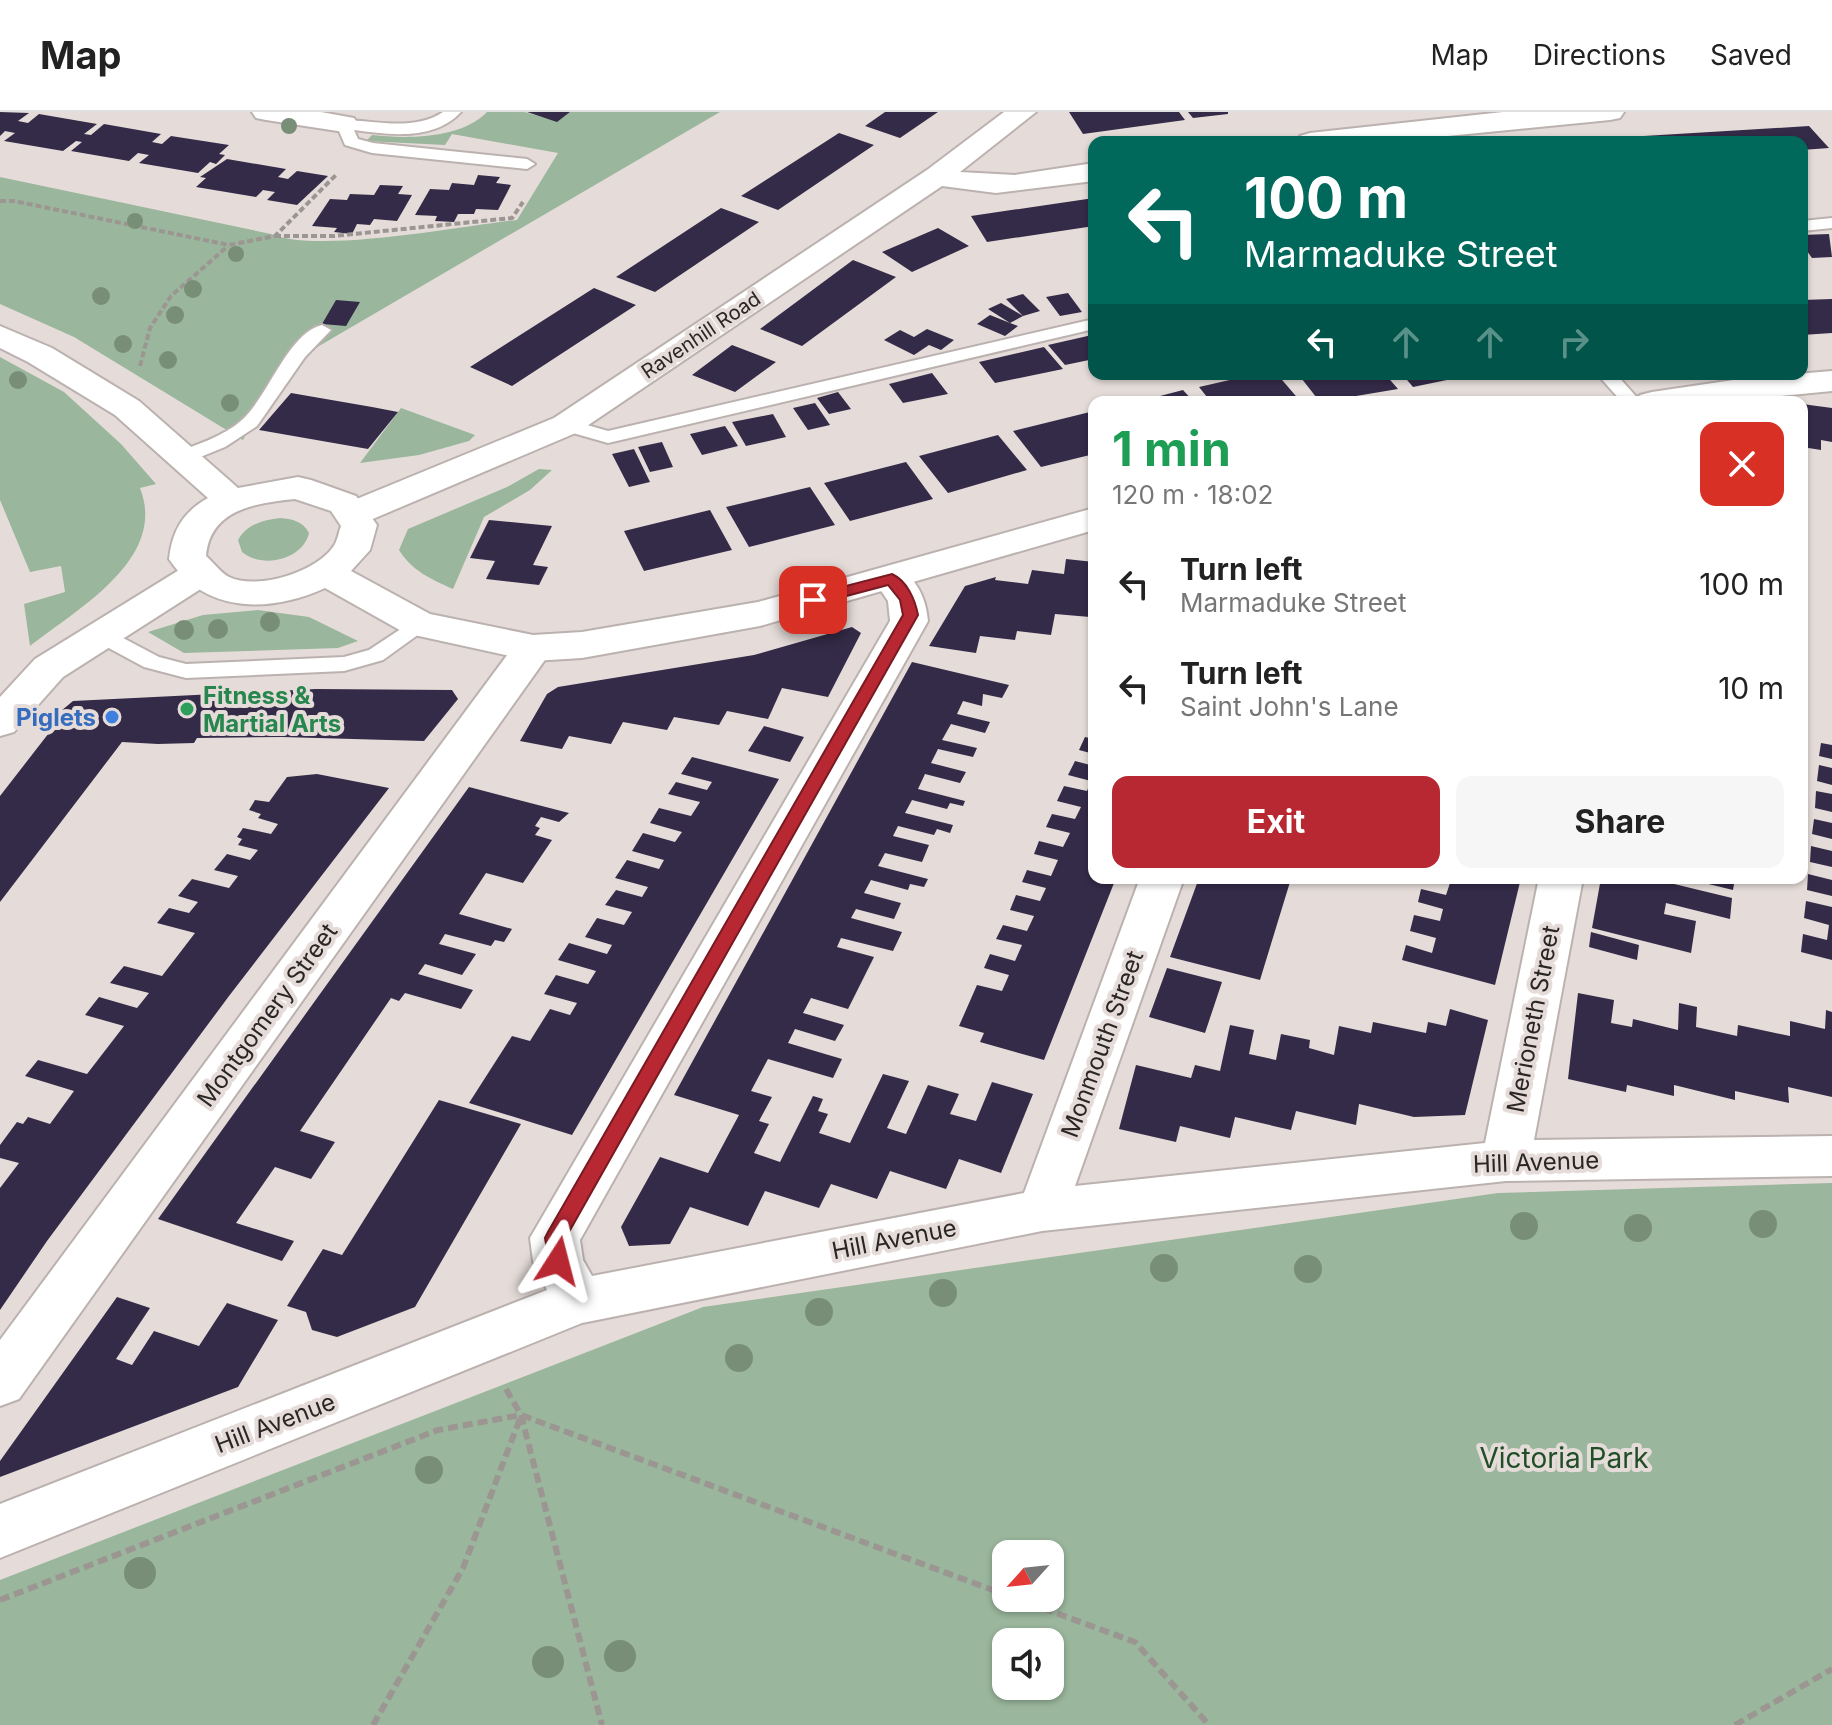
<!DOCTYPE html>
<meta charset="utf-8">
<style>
:root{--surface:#fff;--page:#f6f6f6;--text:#222;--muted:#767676;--line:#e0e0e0;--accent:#b82833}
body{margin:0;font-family:Inter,sans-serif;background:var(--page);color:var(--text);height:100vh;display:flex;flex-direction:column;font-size:30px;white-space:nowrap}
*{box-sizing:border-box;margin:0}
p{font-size:26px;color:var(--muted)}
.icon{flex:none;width:44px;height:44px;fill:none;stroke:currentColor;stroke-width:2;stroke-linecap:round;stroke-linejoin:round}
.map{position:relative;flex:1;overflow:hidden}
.details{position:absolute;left:1088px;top:284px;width:720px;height:488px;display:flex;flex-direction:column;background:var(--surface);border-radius:16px;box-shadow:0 2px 6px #0004}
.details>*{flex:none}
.hud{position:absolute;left:1088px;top:24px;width:720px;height:244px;border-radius:16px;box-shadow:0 2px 6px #0004;background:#00695c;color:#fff;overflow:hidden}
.needle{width:52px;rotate:243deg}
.fabs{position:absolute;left:992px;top:1428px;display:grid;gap:16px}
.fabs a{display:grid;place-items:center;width:72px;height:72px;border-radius:16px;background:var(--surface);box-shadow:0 2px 6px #0004;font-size:40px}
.pin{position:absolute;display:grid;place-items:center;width:68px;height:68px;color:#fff;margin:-34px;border-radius:16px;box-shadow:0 4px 12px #0006}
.me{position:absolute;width:88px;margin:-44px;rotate:9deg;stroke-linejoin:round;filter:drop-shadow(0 0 6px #0008)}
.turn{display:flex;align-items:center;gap:28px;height:168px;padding:0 24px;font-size:36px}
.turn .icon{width:104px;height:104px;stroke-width:2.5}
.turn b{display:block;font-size:56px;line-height:68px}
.lanes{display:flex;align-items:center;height:76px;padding:0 24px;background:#0003;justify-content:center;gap:40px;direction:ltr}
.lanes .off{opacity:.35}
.round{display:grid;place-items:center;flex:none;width:84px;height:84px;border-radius:16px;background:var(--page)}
.summary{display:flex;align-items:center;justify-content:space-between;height:136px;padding:0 24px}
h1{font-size:48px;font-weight:700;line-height:60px;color:#1e9e55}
.action{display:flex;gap:16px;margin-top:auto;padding:16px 24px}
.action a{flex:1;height:92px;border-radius:16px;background:var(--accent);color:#fff;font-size:32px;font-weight:700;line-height:92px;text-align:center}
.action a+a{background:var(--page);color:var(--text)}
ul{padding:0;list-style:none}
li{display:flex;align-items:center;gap:24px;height:104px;padding:0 24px}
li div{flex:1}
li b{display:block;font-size:30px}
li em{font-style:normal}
header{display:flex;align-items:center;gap:48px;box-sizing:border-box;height:112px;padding:0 40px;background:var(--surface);border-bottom:2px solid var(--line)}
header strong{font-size:38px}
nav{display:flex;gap:44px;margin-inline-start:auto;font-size:28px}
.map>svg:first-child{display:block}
.green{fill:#9ab69c;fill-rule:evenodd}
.building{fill:#342b48}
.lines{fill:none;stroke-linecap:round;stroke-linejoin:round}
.lane-casing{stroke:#bbb2af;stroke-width:4}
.street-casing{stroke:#bbb2af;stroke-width:4}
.secondary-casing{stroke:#bbb2af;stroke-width:4}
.path-far1{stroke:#9c9693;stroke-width:4;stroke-dasharray:6 3;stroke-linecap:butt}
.path{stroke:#9c9693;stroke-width:6;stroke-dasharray:10 5;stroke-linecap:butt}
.lane{fill:#fff;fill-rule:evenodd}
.street{fill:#fff;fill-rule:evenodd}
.secondary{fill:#fff;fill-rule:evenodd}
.tree{fill:#798e77}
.route{fill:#b82833;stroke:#781a21;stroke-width:2}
.leisure-dot{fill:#2e9e5b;stroke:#e5dcd9;stroke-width:3}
.shop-dot{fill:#3f7fe0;stroke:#e5dcd9;stroke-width:3}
.labels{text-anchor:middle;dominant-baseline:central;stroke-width:8;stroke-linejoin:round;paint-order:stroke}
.far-street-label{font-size:20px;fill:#292625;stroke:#e5dcd9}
.leisure-label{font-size:24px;font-weight:bold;fill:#27864d;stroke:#e5dcd9;text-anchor:start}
.shop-label{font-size:24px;font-weight:bold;fill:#366cbe;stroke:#e5dcd9;text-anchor:end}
.street-label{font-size:24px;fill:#292625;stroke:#e5dcd9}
.near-park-label{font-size:28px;fill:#204e27;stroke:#e5dcd9}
</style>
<header>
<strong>Map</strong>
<nav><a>Map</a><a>Directions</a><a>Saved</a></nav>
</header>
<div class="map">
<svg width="1832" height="1613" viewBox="0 0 1832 1613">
<rect width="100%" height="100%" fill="#e5dcd9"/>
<path class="green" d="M487 0H524L557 9 570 0H720L307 241 274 271 243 328 74 225 0 192V65L271 122C318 142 461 114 517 108L558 41 452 22 445 33 366 29 372 23C407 27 461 27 487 0Z
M0 245 64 280 121 332 156 372 140 376C168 447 77 497 30 534L24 492 65 480 61 454 30 460 0 388Z
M401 296 475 323 469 329 419 343 360 351Z
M539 357 552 358 530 378 484 405 453 477C431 467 412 459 399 438L408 417 507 375Z
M280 406C292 407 303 409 309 421 303 448 262 457 242 440L238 428C247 412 263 408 280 406Z
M258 498 309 505 358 529 338 536 184 541 148 520 203 503Z
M1832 1071V1613H0V1468L703 1195 1498 1081ZM1006 1442H1050V1486H1006ZM1006 1530H1050V1574H1006Z"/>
<path class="building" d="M0 0 29 1 18 9 28 11 39 2 97 12 84 22 91 23 104 12 161 22 152 30 162 32 171 24 229 33 219 42 225 43 216 52 210 50 198 61 139 51 149 43 138 41 129 49 71 39 82 30 76 29 63 39 4 29 15 21 5 19 0 24Z
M527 0H570L557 10Z
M885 0H938L900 26 865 14Z
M1069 0H1179L1185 8 1083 22Z
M1188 0H1228V2L1193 6Z
M1809 14 1829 36 1802 38V30H1614L1611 26Z
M839 21 874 33 778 98 741 84Z
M227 47 286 57 278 65 288 67 297 59 328 64 297 93 267 88 275 80 263 78 256 85 196 75 206 66 200 65Z
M478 63 500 65 496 71 511 73 498 98 476 97 474 102H458L454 110 435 109 437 104 415 103 430 77 449 78 452 71 474 73Z
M380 73 403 74 398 82 412 83 397 109 374 107 370 113 357 112 352 122 334 120 337 116 312 114 330 87 347 88 350 82 374 83Z
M1094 86V114L987 130 971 104Z
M721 96 759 110 655 180 616 165Z
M938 116 969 134 912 160 882 140Z
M1829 122 1832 145 1812 146 1802 132V123Z
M853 148 896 165 802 234 760 217Z
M594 176 636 193 512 274 470 255Z
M1068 181 1082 200 1060 204 1046 185Z
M1023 182 1040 199 1023 204 1006 187Z
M1832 187V221L1802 223V188Z
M336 188 360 190 346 214 322 212Z
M1001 191 1023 204 1010 211 988 197Z
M990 203 1010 211 1018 214 1005 224 977 212Z
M927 217 954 228 941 238 929 233 914 243 884 228 900 218 914 225Z
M1092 223 1094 247 1065 253 1048 233Z
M732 233 776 250 735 280 692 263Z
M1044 235 1063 257 995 271 979 250Z
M932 261 948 282 903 291 889 272Z
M1256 262H1277L1301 290H1211L1199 275Z
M1298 262H1385L1398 277 1320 290Z
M1402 262H1471V263L1413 275Z
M1183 278 1194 290H1141V289Z
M838 280 851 297 829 302 817 286Z
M291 281 372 295 398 300 368 337 259 318Z
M815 291 830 313 808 318 793 296Z
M1802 292 1832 296V330L1821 328V338L1802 335Z
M1090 300 1094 305V342L1041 355 1013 319Z
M773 302 786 325 746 334 732 310Z
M725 314 738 334 702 343 690 322Z
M998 323 1027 358 948 381 919 344Z
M662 330 673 355 650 360 638 335Z
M634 337 650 370 629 375 612 342Z
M906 350 933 387 850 409 824 371Z
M810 375 835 413 749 435 726 395Z
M710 398 732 438 644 459 624 419Z
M489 408 552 414 533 453 548 455 539 473 486 467 495 449 470 446Z
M1066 447 1094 450V491L1090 505 1055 502 1051 523 1017 519 1015 528 980 524 976 541 929 534 965 474 996 465 995 468 1028 472 1032 458 1064 462Z
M852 515 861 521 828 585 782 576 768 607 727 599 719 613 674 605 667 618 623 610 611 632 569 624 562 637 520 629 547 582 558 575 754 543Z
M912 550 1009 573 1002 586 983 582 982 594 963 589 957 602 990 610 985 621 951 612 942 628 977 636 973 645 938 637 931 651 966 660 960 671 925 662 918 677 965 689 963 694 950 691 947 697 912 688 905 701 953 713 950 721 937 717 934 723 898 714 893 724 929 733 922 750 885 741 878 754 928 767 924 775 910 772 908 778 871 768 864 781 901 791 894 807 856 797 851 806 902 820 893 839 841 826 837 835 874 845 848 897 811 886 803 901 844 913 835 929 795 917 788 931 842 947 833 966 768 947 751 979 772 985 759 1009 769 1012 754 1041 780 1050 813 984 823 987 818 999 828 1002 819 1021 850 1031 883 962 909 969 887 1016 906 1022 928 973 959 982 950 1002 976 1009 992 970 1033 982 1001 1061 959 1047 946 1077 890 1059 877 1087 831 1072 819 1096 765 1079 748 1114 690 1095 670 1132 629 1134 621 1115 660 1045 708 1061 739 1003 674 983Z
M316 577 452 578 458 587 424 629 282 625 197 626 194 631 158 632 122 630 0 790V684L52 617 61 599 73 589Z
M764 614 804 625 790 650 748 639Z
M1085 625 1094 627V642L1079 638Z
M1821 631 1832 633V647L1819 644Z
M692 645 779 667 572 1023 469 991 512 924 530 929 550 897 570 903 577 891 544 882 556 863 588 872 596 859 558 848 569 831 607 842 612 833 585 825 597 806 624 813 632 800 605 793 616 778 642 785 648 775 615 766 627 748 659 757 664 748 632 739 643 721 675 730 682 720 650 711 659 696 691 704 700 690 668 682 676 670 707 678 712 670 681 662Z
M1075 649 1094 654V766H1116L1044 948 980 930 984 921 959 914 977 873 1002 879 1009 863 984 856 990 842 1015 849 1022 833 996 827 1003 813 1027 819 1034 804 1010 798 1016 783 1040 789 1046 776 1022 770 1027 758 1051 764 1058 748 1034 742 1039 729 1063 735 1070 721 1046 715 1052 702 1075 707 1081 695 1057 689 1064 674 1087 679 1091 669 1068 663Z
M1819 653 1832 656V673L1817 669Z
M317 662 389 676 229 884 47 1129 0 1198V1076L19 1051 0 1046V1033L17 1010 23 1012 28 1005 50 1012 74 979 25 964 38 948 87 962 124 914 85 903 99 885 137 896 149 881 110 871 124 854 162 864 195 821 157 811 169 796 189 801 198 790 178 784 192 767 229 776 238 764 214 758 227 742 250 748 258 738 238 733 242 727 237 725 243 716 271 722 278 712 258 706 261 702 249 698 255 688 269 690 287 665Z
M469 675 569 701 559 710 541 705 535 714 540 716 535 723 552 728 523 771 486 761 459 802 512 817 504 830 495 828 491 834 445 822 439 832 476 842 462 863 425 852 418 862 473 878 461 897 405 881 399 889 391 886 300 1019 335 1030 311 1067 275 1055 236 1111 294 1129 282 1149 158 1107Z
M1816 679 1832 682V700L1815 696Z
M1814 707 1832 711V727L1812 722Z
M1811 734 1832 739V755L1810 750Z
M1808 762 1832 768V784L1807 778Z
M1199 766H1274L1290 770 1260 868 1170 845Z
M1446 766H1521L1495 873 1402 848 1406 833 1432 841 1436 826 1410 819 1414 803 1440 809 1443 797 1418 790 1421 777 1446 783 1451 768Z
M1601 766H1670V771L1732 786 1730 807 1666 791 1664 802 1696 809 1691 841 1592 816Z
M1688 766H1735L1733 778 1688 767Z
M1806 789 1832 795V848L1801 840 1803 822 1827 828 1829 813 1804 806Z
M1591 820 1639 833 1637 848 1589 835Z
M1167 856 1222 870 1205 921 1149 905Z
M1578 881 1614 888 1611 911 1632 915 1633 907 1678 918 1679 891 1697 895 1696 915 1737 924 1738 913 1790 924V909L1825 917 1826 898 1832 900V985L1788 975 1789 991 1735 979V988L1674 973V984L1627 973 1626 980 1568 967Z
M1450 897 1488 908 1465 1003 1414 1005 1359 992 1356 1013 1296 999 1291 1018 1235 1005 1230 1026 1180 1014 1176 1030 1119 1017 1136 953 1191 966 1195 953 1220 959 1230 913 1254 918 1249 942 1276 948 1281 922 1310 928 1309 936 1334 943 1339 914 1371 921 1373 910 1426 921 1428 910 1446 914Z
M439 988 521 1012 415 1195 337 1225 312 1218 306 1200 287 1194 323 1137 342 1143Z
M117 1185 150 1196 116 1247 132 1253 154 1219 199 1234 227 1191 278 1208 238 1275 0 1365V1349Z"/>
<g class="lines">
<defs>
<path id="lane" d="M443 0H461C434 29 390 23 354 18L358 27 373 31 527 47 535 52 527 57 372 41 345 33 336 12C351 0 406 25 443 0Z
M1832 106V116L1802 119V109Z
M1094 207V217L608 331 559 317 557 313 566 307 608 319Z
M322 213 331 218 305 245 257 314 225 335 188 350H174L171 346 174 342C197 332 223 325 242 308 268 285 288 221 322 213Z
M1597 262H1616L1641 290H1622Z
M419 505 426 507 429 512 426 517 383 548 344 559 186 566 144 555 92 527 89 522 99 515 106 517 159 545 186 552 344 545 369 538Z"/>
<path id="street" d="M252 0H321L354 6 358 12 354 18 344 20 266 8 256 6Z
M1004 0H1036L960 60 1015 63 1094 51V69L996 81 942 74 578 320 368 409 355 412 342 409 337 401 342 393 554 306 927 58Z
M1503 0H1624L1620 6 1610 8 1387 30H1296L1300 24 1310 21Z
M197 451 210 455 216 463 210 471 63 565 14 620 0 624V585L35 547 184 455Z
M892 455C916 462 926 486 928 509L580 1128 583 1148 592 1164 1024 1081 1140 766H1184L1075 1074 1485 1031 1539 766H1583L1534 1028 1832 1024V1064L1506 1069 1042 1119 582 1211 0 1446V1392L547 1178 533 1149 530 1126 890 509 888 489 873 467 879 459Z
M533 523 547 527 552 536 547 545 19 1287 0 1294V1228L519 527Z"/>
<path id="secondary" d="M0 214 52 236 139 289 238 376 298 365 311 368 356 384 377 413 370 438 351 459 430 502 533 523 582 520 758 490 1094 396V418L760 514 582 546 533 549 405 521 325 476C270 501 205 502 169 447 172 419 183 400 208 386L115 303 28 250 0 236ZM295 387 331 399 341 414C339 419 338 426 335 432 320 459 258 479 229 465 221 461 213 450 206 444 210 397 256 391 295 387Z
M1832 259V279L1720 290H1635L1640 283 1652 280 1747 266Z"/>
</defs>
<use href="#lane" class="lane-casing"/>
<use href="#street" class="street-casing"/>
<use href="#secondary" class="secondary-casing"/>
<path class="path-far1" d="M0 89H14L229 133 275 124 336 63
M275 124H334L512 106 523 90
M140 254 150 216 171 184 228 134"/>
<path class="path" d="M506 1277 521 1303 602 1613
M1015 1486 1135 1530 1209 1613
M0 1488 438 1318 521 1303 1006 1483
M373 1613 463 1456 521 1304
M1735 1613 1832 1557"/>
<use href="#lane" class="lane"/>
<use href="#street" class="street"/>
<use href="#secondary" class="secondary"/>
</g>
<g class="tree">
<circle cx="289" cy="14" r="8"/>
<circle cx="135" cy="109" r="8"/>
<circle cx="236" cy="142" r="8"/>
<circle cx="193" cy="177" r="9"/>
<circle cx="101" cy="184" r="9"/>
<circle cx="175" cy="203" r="9"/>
<circle cx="123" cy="232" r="9"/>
<circle cx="168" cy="248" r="9"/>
<circle cx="18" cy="268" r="9"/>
<circle cx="230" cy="291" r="9"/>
<circle cx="270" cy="510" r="10"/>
<circle cx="218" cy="517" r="10"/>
<circle cx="184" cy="518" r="10"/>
<circle cx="1763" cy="1112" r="14"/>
<circle cx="1524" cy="1114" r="14"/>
<circle cx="1638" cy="1116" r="14"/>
<circle cx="1164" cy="1156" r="14"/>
<circle cx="1308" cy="1157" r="14"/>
<circle cx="943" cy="1181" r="14"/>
<circle cx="819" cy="1200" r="14"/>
<circle cx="739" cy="1246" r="14"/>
<circle cx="429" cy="1358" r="14"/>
<circle cx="140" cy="1461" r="16"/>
<circle cx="620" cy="1544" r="16"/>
<circle cx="548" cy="1550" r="16"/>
</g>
<path class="route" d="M892 462C907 469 915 487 918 503L565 1127 568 1149 565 1156 558 1158 550 1156 545 1126 548 1120 903 503 900 488 888 473 813 493 805 488 807 484Z"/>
<circle class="leisure-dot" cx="187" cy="597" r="8"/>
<circle class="shop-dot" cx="112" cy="605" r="8"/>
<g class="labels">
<g class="far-street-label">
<text transform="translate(701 223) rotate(-34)">Ravenhill Road</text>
</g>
<g class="leisure-label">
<text x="203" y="583">Fitness &amp;<tspan x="203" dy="28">Martial Arts</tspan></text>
</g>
<g class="shop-label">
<text x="96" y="605">Piglets</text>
</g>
<g class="street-label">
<text transform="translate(267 903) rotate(-54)">Montgomery Street</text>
<text transform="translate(1533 907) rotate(-79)">Merioneth Street</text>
<text transform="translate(1102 932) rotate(-70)">Monmouth Street</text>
<text transform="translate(1536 1050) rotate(-2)">Hill Avenue</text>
<text transform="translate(894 1127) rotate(-11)">Hill Avenue</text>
<text transform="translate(275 1311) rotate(-21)">Hill Avenue</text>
</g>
<g class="near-park-label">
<text x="1564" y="1346">Victoria Park</text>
</g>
</g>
</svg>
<div class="fabs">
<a><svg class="needle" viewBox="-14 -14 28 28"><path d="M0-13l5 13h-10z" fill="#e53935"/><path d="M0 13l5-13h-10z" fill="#767676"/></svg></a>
<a><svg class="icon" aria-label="sound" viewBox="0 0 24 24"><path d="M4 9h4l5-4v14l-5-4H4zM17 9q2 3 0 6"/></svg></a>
</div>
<div class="pin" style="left:813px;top:488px;background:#d93025"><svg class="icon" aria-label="arrive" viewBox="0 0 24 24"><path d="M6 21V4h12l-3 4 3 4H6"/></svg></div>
<svg class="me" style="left:558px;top:1149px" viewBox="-20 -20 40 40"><path d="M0-17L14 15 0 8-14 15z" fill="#b82833" stroke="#fff" stroke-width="4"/></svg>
<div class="hud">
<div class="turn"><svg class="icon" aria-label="left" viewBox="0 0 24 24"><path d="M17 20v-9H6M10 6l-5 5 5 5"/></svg><div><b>100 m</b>Marmaduke Street</div></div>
<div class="lanes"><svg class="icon" aria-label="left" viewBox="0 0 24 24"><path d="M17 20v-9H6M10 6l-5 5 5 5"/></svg><svg class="icon off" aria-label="ahead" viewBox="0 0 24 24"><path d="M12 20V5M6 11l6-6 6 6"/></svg><svg class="icon off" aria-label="ahead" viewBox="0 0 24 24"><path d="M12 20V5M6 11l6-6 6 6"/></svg><svg class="icon off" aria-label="right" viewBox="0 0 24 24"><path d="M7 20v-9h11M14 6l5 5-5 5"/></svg></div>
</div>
<section class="details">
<div class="summary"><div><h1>1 min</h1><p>120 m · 18:02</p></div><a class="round" style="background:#d93025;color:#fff"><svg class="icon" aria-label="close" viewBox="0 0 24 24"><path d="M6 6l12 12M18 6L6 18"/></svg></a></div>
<ul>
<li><svg class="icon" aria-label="left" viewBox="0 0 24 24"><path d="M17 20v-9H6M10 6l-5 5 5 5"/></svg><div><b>Turn left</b><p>Marmaduke Street</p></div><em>100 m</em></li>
<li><svg class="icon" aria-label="left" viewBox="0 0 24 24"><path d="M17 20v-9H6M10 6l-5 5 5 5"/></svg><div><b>Turn left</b><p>Saint John's Lane</p></div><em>10 m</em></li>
</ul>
<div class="action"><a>Exit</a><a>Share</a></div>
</section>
</div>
